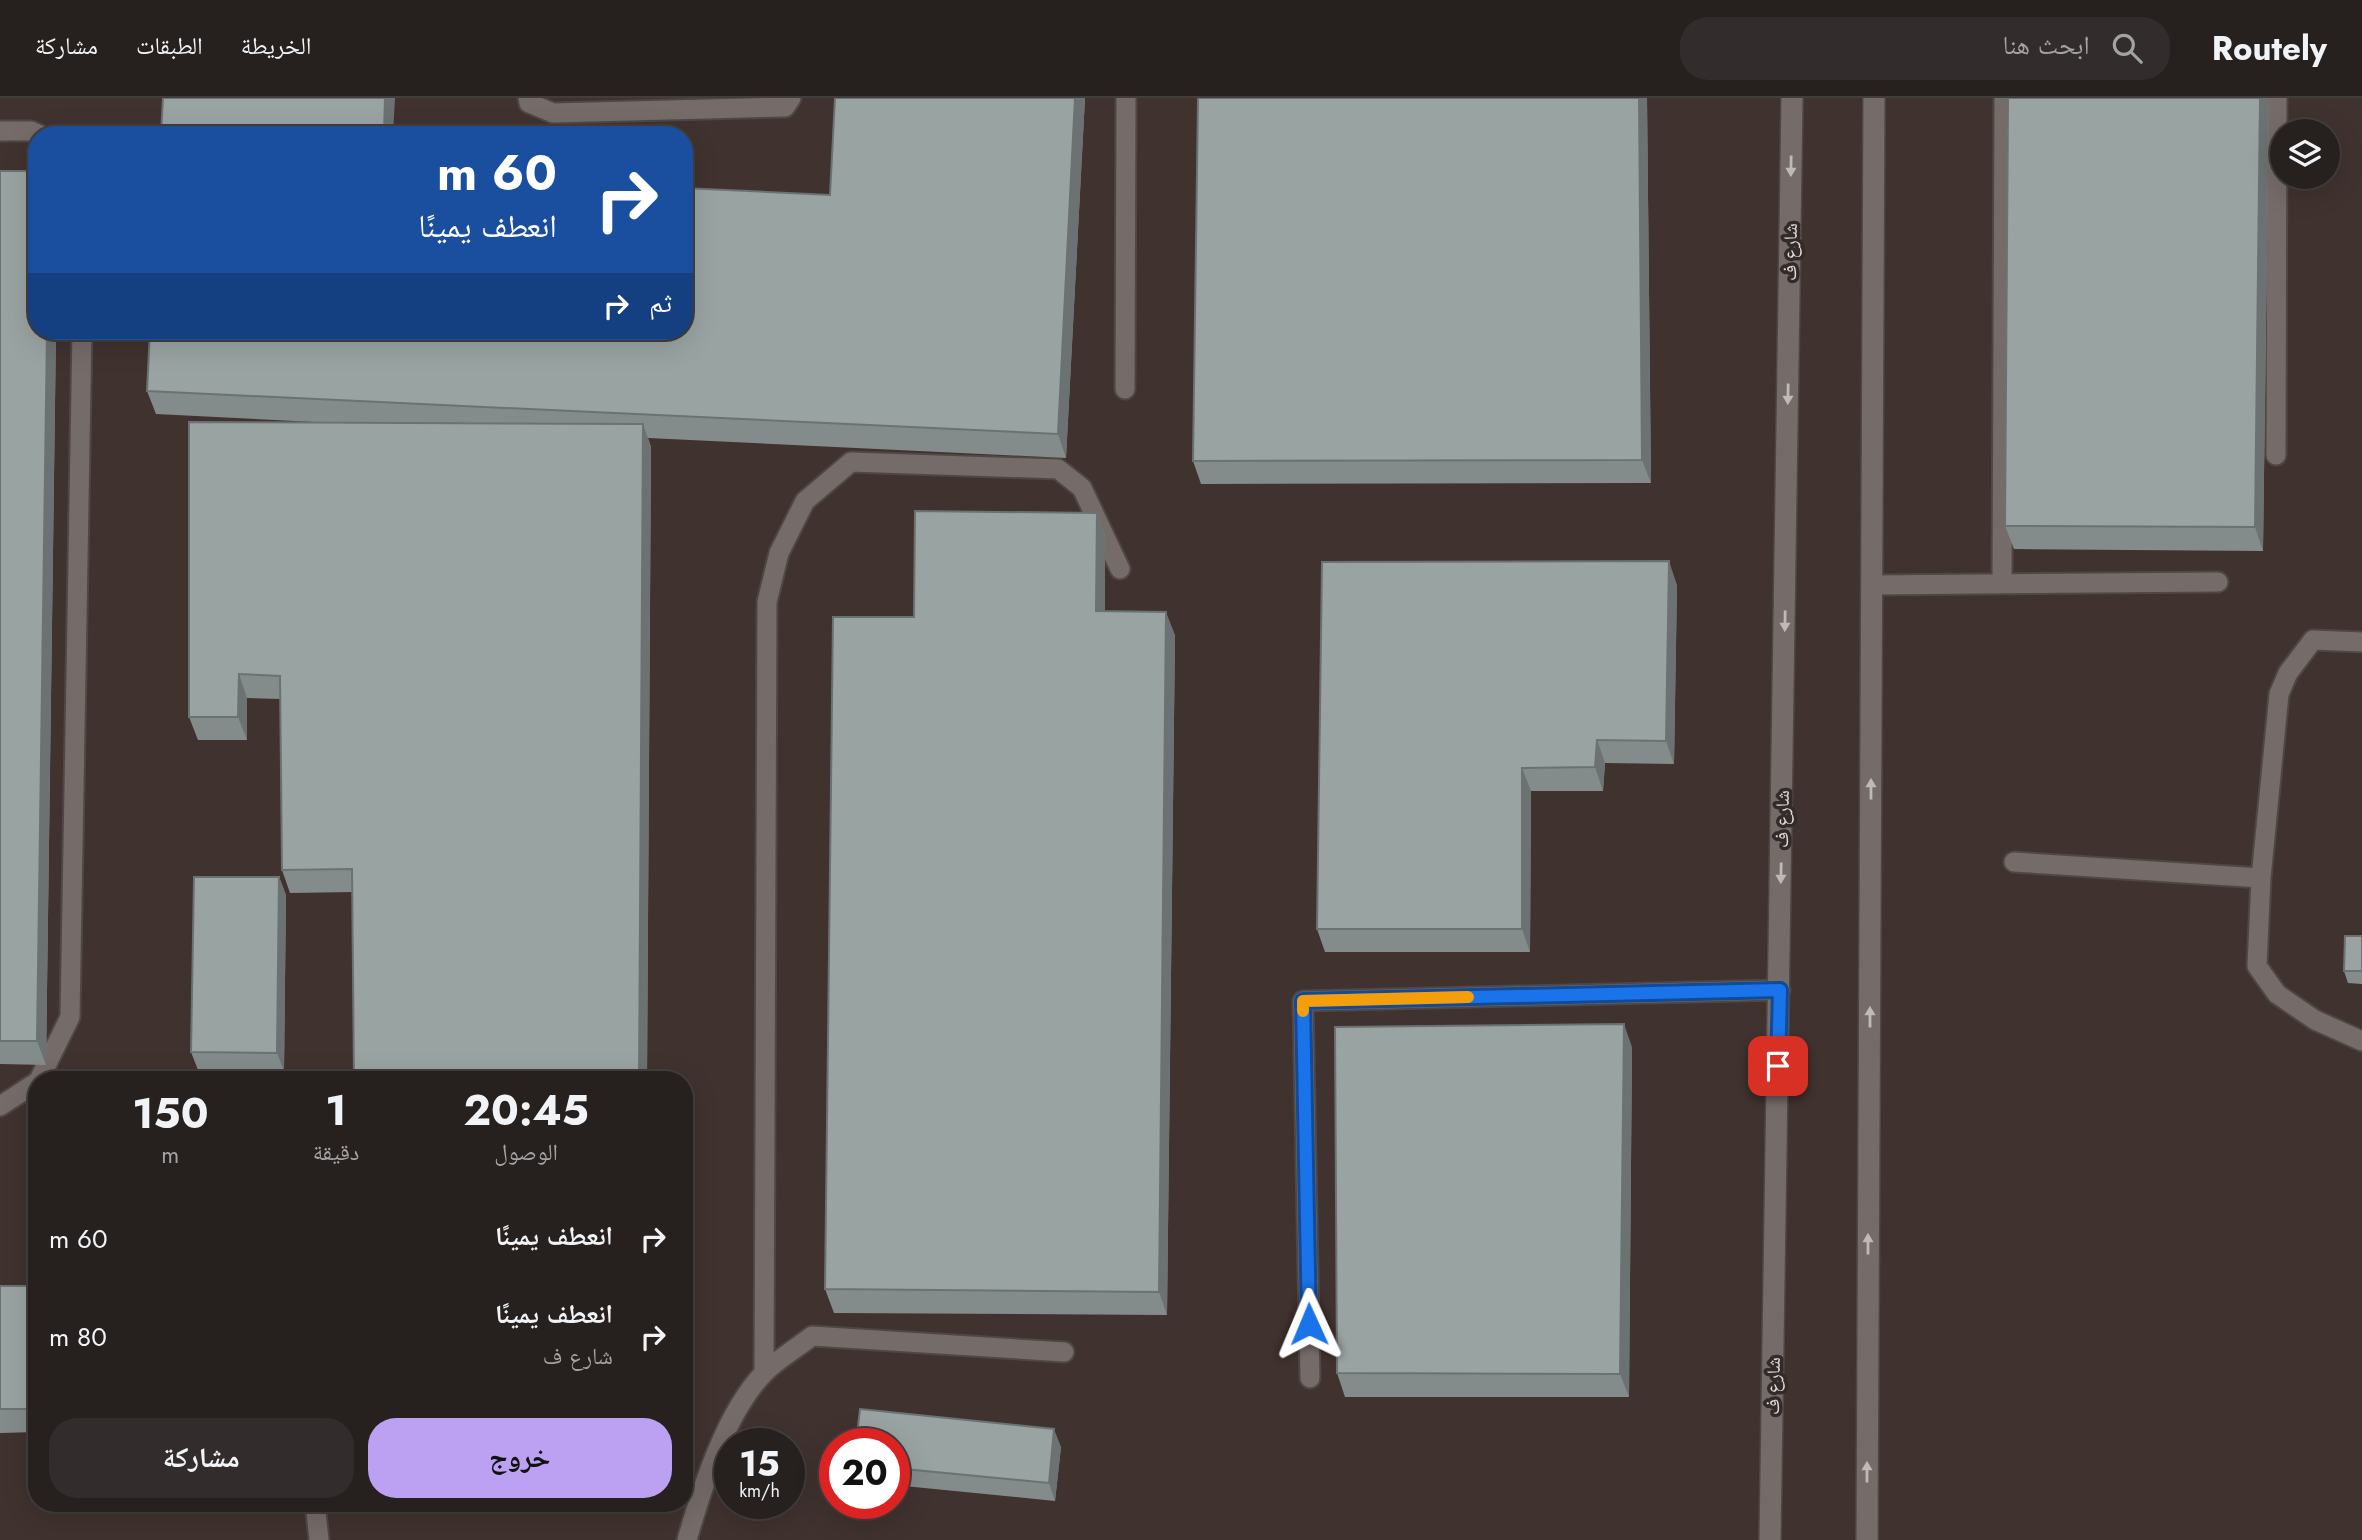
<!DOCTYPE html>
<html lang="ar">
<meta charset="utf-8">
<style>
:root{--surface:#26201f;--page:#322d2c;--text:#f1f3f6;--muted:#a4a3a4;--line:#423e3d;--accent:#bca0f2}
body{margin:0;font-family:Jost,"Noto Naskh Arabic",sans-serif;background:var(--page);color:var(--text);direction:rtl;height:100vh;display:flex;flex-direction:column;font-size:26px;white-space:nowrap}
*{box-sizing:border-box;margin:0}
p{font-size:23px;color:var(--muted)}
.icon{flex:none;width:38px;height:38px;fill:none;stroke:currentColor;stroke-width:2;stroke-linecap:round;stroke-linejoin:round}
.map{position:relative;flex:1;overflow:hidden;direction:ltr}
.drawer{position:absolute;left:28px;top:973px;width:665px;height:441px;display:flex;flex-direction:column;background:var(--surface);border-radius:28px;box-shadow:0 7px 28px #0002,0 0 0 2px var(--line);direction:rtl}
.drawer>*{flex:none}
.hud{position:absolute;left:28px;top:28px;width:665px;height:214px;border-radius:28px;box-shadow:0 7px 28px #0002,0 0 0 2px var(--line);direction:rtl;background:#1a4fa0;color:#fff;overflow:hidden}
.tools{position:absolute;left:2270px;top:21px;display:grid;gap:14px}
.tools a{display:grid;place-items:center;width:70px;height:70px;border-radius:50%;background:var(--surface);box-shadow:0 7px 28px #0002,0 0 0 2px var(--line);font-size:35px}
.speed{position:absolute;left:714px;top:1330px;display:flex;gap:14px;font-size:35px;font-weight:700;text-align:center}
.speed>*{display:grid;place-content:center;width:91px;height:91px;border-radius:50%;background:var(--surface);box-shadow:0 7px 28px #0002,0 0 0 2px var(--line);line-height:1}
.speed small{font-size:18px;font-weight:400}
.speed .limit{border:10px solid #d22;background:#fff;color:#111}
.pin{position:absolute;display:grid;place-items:center;width:60px;height:60px;color:#fff;margin:-30px;border-radius:14px;box-shadow:0 4px 10px #0006}
.me{position:absolute;width:77px;margin:-38px;rotate:359deg;stroke-linejoin:round;filter:drop-shadow(0 0 5px #0008)}
.turn{display:flex;align-items:center;gap:24px;height:147px;padding:0 21px;font-size:32px}
.turn .icon{width:91px;height:91px;stroke-width:2.5}
.turn b{display:block;font-size:49px;line-height:60px}
.then{display:flex;align-items:center;height:66px;padding:0 21px;background:#0003;gap:14px;font-size:26px}
.eta{display:flex;justify-content:space-evenly;align-items:center;height:119px;text-align:center}
.eta b{font-size:42px;font-weight:700;line-height:49px}
.primary-button{display:flex;gap:14px;margin-top:auto;padding:14px 21px}
.primary-button a{flex:1;height:80px;border-radius:28px;background:var(--accent);color:#111;font-size:28px;font-weight:700;line-height:80px;text-align:center}
.primary-button a+a{background:var(--page);color:var(--text)}
ul{padding:0;list-style:none}
li{display:flex;align-items:center;gap:21px;height:98px;padding:0 21px}
li div{flex:1}
li b{display:block;font-size:26px}
li em{font-style:normal}
header{display:flex;align-items:center;gap:42px;box-sizing:border-box;height:98px;padding:0 35px;background:var(--surface);border-bottom:2px solid var(--line)}
header strong{font-size:33px}
nav{display:flex;gap:38px;margin-inline-start:auto;font-size:24px}
.search{width:490px;height:63px;background:var(--page);display:flex;align-items:center;gap:18px;box-sizing:border-box;padding:0 24px;border-radius:28px;color:var(--muted);font-size:26px}
.map>svg:first-child{display:block}
.built{fill:#40322e;fill-rule:evenodd}
.lines{fill:none;stroke-linecap:round;stroke-linejoin:round}
.lane-casing{stroke:#4e4745;stroke-width:23}
.secondary-casing{stroke:#4e4745;stroke-width:24}
.lane{stroke:#756b69;stroke-width:19}
.secondary{stroke:#756b69;stroke-width:21}
.wall{fill:#848c8b}
.shaded-wall{fill:#6b7271}
.building{fill:#99a3a2;stroke:#6b7271;stroke-width:2}
.oneway{fill:#bfb9b7}
.route-casing{stroke:#114b97;stroke-width:18}
.route{stroke:#1a73e8;stroke-width:12}
.slow{stroke:#f59e0b;stroke-width:12}
.labels{text-anchor:middle;dominant-baseline:central;stroke-width:7;stroke-linejoin:round;paint-order:stroke}
.street-label{font-size:19px;fill:#dfdad8;stroke:#332b29}
</style>
<header>
<strong>Routely</strong>
<div class="search"><svg class="icon" aria-label="search" viewBox="0 0 24 24"><circle cx="10" cy="10" r="6"/><path d="M15 15l6 6"/></svg>ابحث هنا</div>
<nav><a>الخريطة</a><a>الطبقات</a><a>مشاركة</a></nav>
</header>
<div class="map">
<svg width="2362" height="1442" viewBox="0 0 2362 1442">
<rect width="100%" height="100%" fill="#332b29"/>
<path class="built" d="M0 0H2362V1442H0ZM2282 33H2328V79H2282ZM37 37H684V233H37ZM37 982H684V1405H37ZM730 1346H789V1405H730ZM835 1346H894V1405H835Z"/>
<g class="lines">
<defs>
<path id="lane" d="M528 0 529 5 553 15 785 9 791 0
M0 33H31L40 37
M1125 291 1126 0
M2276 357 2277 0
M2002 486 2004 0
M1872 487 2218 484
M2362 544 2313 542 2288 575 2279 596 2261 780 2257 868 2277 896 2315 922 2362 943
M2014 764 2261 780
M39 982 70 919 82 233
M0 1008 37 984
M764 1274 767 504 779 455 805 403 851 364 1058 371 1082 390 1120 471
M1310 1280 1303 903 1780 892
M315 1405 319 1442
M687 1442C702 1390 726 1314 764 1275 778 1261 797 1250 812 1238L1064 1254"/>
<path id="secondary" d="M1770 1442 1792 0
M1867 1442 1874 0"/>
</defs>
<use href="#lane" class="lane-casing"/>
<use href="#secondary" class="secondary-casing"/>
<use href="#lane" class="lane"/>
<use href="#secondary" class="secondary"/>
</g>
<path class="wall" d="M1085 0 1066 360 648 340 651 349 647 982H354L353 794 290 795 282 772 280 601 247 600V642H198L189 619 334 325 156 316 147 293 830 97Z
M1647 0 1651 385 1201 386 1193 363Z
M2269 0 2263 453 2014 451 2005 428Z
M0 73 37 233H56L46 967 0 966Z
M1097 415 1105 438V513L1175 537 1167 1217 834 1215 825 1191 914 519Z
M1677 487 1674 666 1605 665 1603 693H1531L1530 854H1325L1317 831Z
M279 779 286 797 284 973 198 972 191 954Z
M2362 838V886L2348 885 2344 873Z
M1632 949 1629 1299H1345L1337 1275Z
M0 1188H37V1334L0 1335Z
M894 1346 1061 1349 1055 1403 894 1387Z"/>
<path class="shaded-wall" d="M385 0H395L393 37H384Z
M1075 0H1085L1066 360 1058 336Z
M1639 0H1647L1651 385 1642 362Z
M2260 0H2269L2263 453 2255 429Z
M47 233H56L46 967 37 943Z
M643 326 651 349 647 982H639Z
M1097 415 1105 438V537L1096 513Z
M1669 463 1677 487 1674 666 1666 643Z
M1166 514 1175 537 1167 1217 1159 1194Z
M239 576 247 600V642L238 619Z
M1597 642 1605 665 1603 693 1595 669Z
M1522 670 1531 693 1530 854 1522 831Z
M279 779 286 797 284 973 277 955Z
M1624 926 1632 949 1629 1299 1620 1276Z
M1054 1331 1061 1349 1055 1403 1049 1385Z"/>
<path class="building" d="M163 0H385L384 37H161Z
M835 0H1075L1058 336 147 293 150 233H684V90L830 97Z
M1198 0H1639L1642 362 1193 363Z
M2008 0H2260L2255 429 2005 428Z
M0 73H37V233H47L37 943H0Z
M189 324 643 326 639 982H354L352 771 282 772 280 578 239 576 238 619H189Z
M915 413 1097 415 1096 513 1166 514 1159 1194 825 1191 833 519H914Z
M1669 463 1666 643 1597 642 1595 669 1522 670V831H1317L1322 464Z
M194 779H279L277 955 191 954Z
M2345 838H2362V873H2344Z
M1624 926 1620 1276 1337 1275 1335 929Z
M0 1188H37V1311H0Z
M860 1311 1054 1331 1049 1385 894 1370V1346H856Z"/>
<defs><path id="oneway-solid" d="M-6-.8H1V-3.2L6.5 0L1 3.2V.8H-6Z" transform="scale(1.75)"/></defs>
<g class="oneway">
<use href="#oneway-solid" transform="translate(1791 68) rotate(91)"/>
<use href="#oneway-solid" transform="translate(1788 296) rotate(91)"/>
<use href="#oneway-solid" transform="translate(1785 523) rotate(91)"/>
<use href="#oneway-solid" transform="translate(1871 691) rotate(-90)"/>
<use href="#oneway-solid" transform="translate(1781 775) rotate(91)"/>
<use href="#oneway-solid" transform="translate(1870 919) rotate(-90)"/>
<use href="#oneway-solid" transform="translate(1868 1146) rotate(-90)"/>
<use href="#oneway-solid" transform="translate(1867 1374) rotate(-90)"/>
</g>
<g class="lines">
<defs>
<path id="route" d="M1309 1226 1303 903 1780 892 1778 968"/>
</defs>
<use href="#route" class="route-casing"/>
<use href="#route" class="route"/>
<path class="slow" d="M1303 913V903L1468 899"/>
</g>
<g class="labels">
<g class="street-label">
<text transform="translate(1790 154) rotate(-89)">شارع ف</text>
<text transform="translate(1782 721) rotate(-89)">شارع ف</text>
<text transform="translate(1773 1288) rotate(-89)">شارع ف</text>
</g>
</g>
</svg>
<div class="tools">
<a><svg class="icon" aria-label="layers" viewBox="0 0 24 24"><path d="M12 4l9 5-9 5-9-5zM3 14l9 5 9-5"/></svg></a>
</div>
<div class="speed"><div>15<small>km/h</small></div><div class="limit">20</div></div>
<div class="pin" style="left:1778px;top:968px;background:#d93025"><svg class="icon" aria-label="arrive" viewBox="0 0 24 24"><path d="M6 21V4h12l-3 4 3 4H6"/></svg></div>
<svg class="me" style="left:1309px;top:1226px" viewBox="-20 -20 40 40"><path d="M0-17L14 15 0 8-14 15z" fill="#1a73e8" stroke="#fff" stroke-width="4"/></svg>
<div class="hud">
<div class="turn"><svg class="icon" aria-label="right" viewBox="0 0 24 24"><path d="M7 20v-9h11M14 6l5 5-5 5"/></svg><div><b>60 m</b>انعطف يمينًا</div></div>
<div class="then">ثم<svg class="icon" aria-label="right" viewBox="0 0 24 24"><path d="M7 20v-9h11M14 6l5 5-5 5"/></svg></div>
</div>
<section class="drawer">
<div class="eta">
<div><b>20:45</b><p>الوصول</p></div>
<div><b>1</b><p>دقيقة</p></div>
<div><b>150</b><p>m</p></div>
</div>
<ul>
<li><svg class="icon" aria-label="right" viewBox="0 0 24 24"><path d="M7 20v-9h11M14 6l5 5-5 5"/></svg><div><b>انعطف يمينًا</b></div><em>60 m</em></li>
<li><svg class="icon" aria-label="right" viewBox="0 0 24 24"><path d="M7 20v-9h11M14 6l5 5-5 5"/></svg><div><b>انعطف يمينًا</b><p>شارع ف</p></div><em>80 m</em></li>
</ul>
<div class="primary-button"><a>خروج</a><a>مشاركة</a></div>
</section>
</div>
